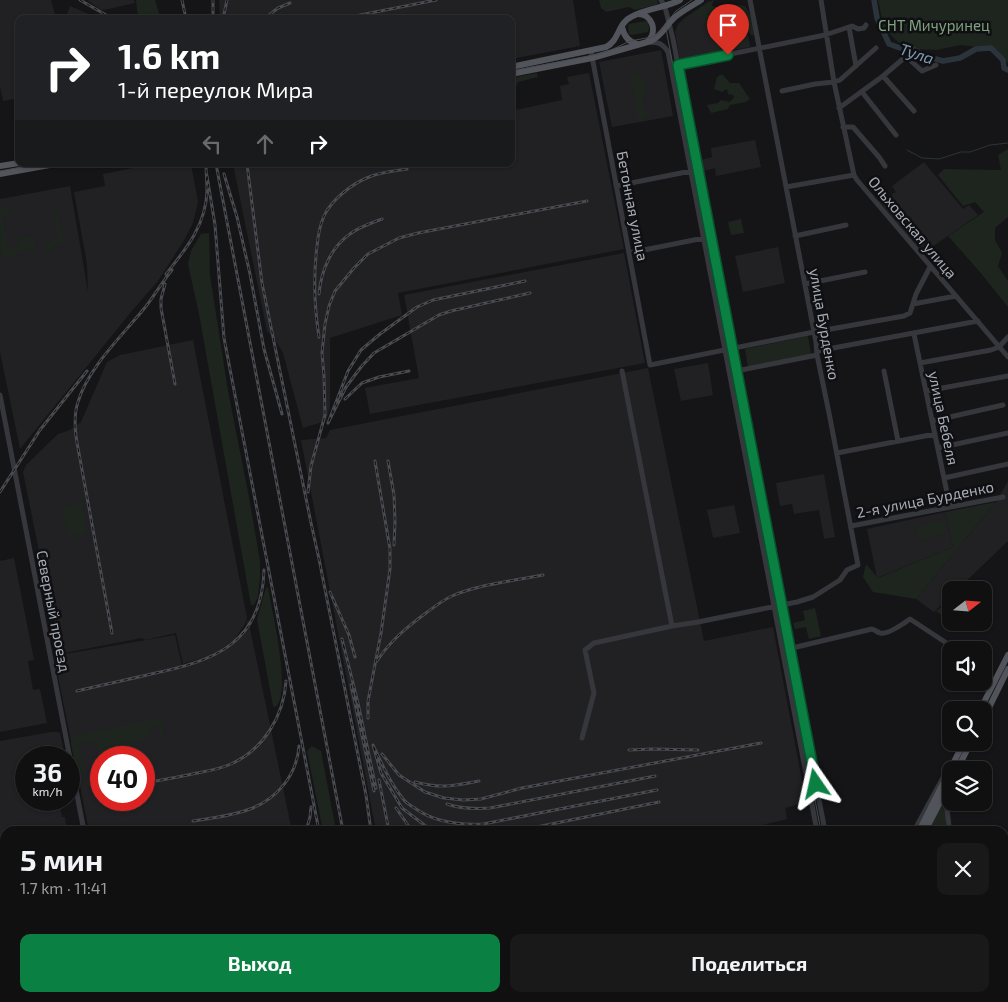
<!DOCTYPE html>
<html lang="ru">
<meta charset="utf-8">
<style>
:root{--surface:#101011;--page:#19191a;--text:#f1f3f6;--muted:#9c9d9f;--line:#303031;--accent:#0b8043}
body{margin:0;font-family:"Exo 2",sans-serif;background:var(--page);color:var(--text);height:100vh;display:flex;flex-direction:column;font-size:19px;white-space:nowrap}
*{box-sizing:border-box;margin:0}
p{font-size:16px;color:var(--muted)}
.icon{flex:none;width:28px;height:28px;fill:none;stroke:currentColor;stroke-width:2;stroke-linecap:round;stroke-linejoin:round}
.map{position:relative;flex:1;overflow:hidden}
.panel{position:absolute;left:0px;top:826px;width:1009px;height:176px;display:flex;flex-direction:column;background:var(--surface);border-radius:15px 15px 0 0;box-shadow:0 1px 4px #0004,0 0 0 1px var(--line)}
.panel>*{flex:none}
.hud{position:absolute;left:15px;top:15px;width:500px;height:152px;border-radius:10px;box-shadow:0 1px 4px #0004,0 0 0 1px var(--line);background:#202124;color:#fff;overflow:hidden}
.needle{width:32px;rotate:73deg}
.controls{position:absolute;left:942px;top:581px;display:grid;gap:10px}
.controls a{display:grid;place-items:center;width:50px;height:50px;border-radius:10px;background:var(--surface);box-shadow:0 1px 4px #0004,0 0 0 1px var(--line);font-size:25px}
.speed{position:absolute;left:15px;top:746px;display:flex;gap:10px;font-size:25px;font-weight:700;text-align:center}
.speed>*{display:grid;place-content:center;width:65px;height:65px;border-radius:50%;background:var(--surface);box-shadow:0 1px 4px #0004,0 0 0 1px var(--line);line-height:1}
.speed small{font-size:12px;font-weight:400}
.speed .limit{border:8px solid #d22;background:#fff;color:#111}
.pin{position:absolute;display:grid;place-items:center;width:42px;height:42px;color:#fff;margin:-51px -21px;border-radius:50% 50% 50% 0;rotate:-45deg;box-shadow:0 0 5px #0007}
.pin .icon{rotate:45deg}
.me{position:absolute;width:55px;margin:-28px;rotate:349deg;stroke-linejoin:round;filter:drop-shadow(0 0 4px #0008)}
.turn{display:flex;align-items:center;gap:18px;height:105px;padding:0 20px;font-size:22px}
.turn .icon{width:65px;height:65px;stroke-width:2.5}
.turn b{display:block;font-size:35px;line-height:42px}
.lanes{display:flex;align-items:center;height:48px;padding:0 20px;background:#0003;justify-content:center;gap:25px;direction:ltr}
.lanes .off{opacity:.35}
.round{display:grid;place-items:center;flex:none;width:52px;height:52px;border-radius:10px;background:var(--page)}
.summary{display:flex;align-items:center;justify-content:space-between;height:85px;padding:0 20px}
h1{font-size:30px;font-weight:700;line-height:38px}
.primary-button{display:flex;gap:10px;margin-top:auto;padding:10px 20px}
.primary-button a{flex:1;height:58px;border-radius:10px;background:var(--accent);color:#fff;font-size:20px;font-weight:700;line-height:58px;text-align:center}
.primary-button a+a{background:var(--page);color:var(--text)}
.map>svg:first-child{display:block}
.built{fill:#212124;fill-rule:evenodd}
.green{fill:#1d251e}
.lines{fill:none;stroke-linecap:round;stroke-linejoin:round}
.stream{stroke:#2b343b;stroke-width:1}
.river{stroke:#2b343b;stroke-width:5.5}
.minor{stroke:#36373c;stroke-width:5}
.major{stroke:#52545b;stroke-width:6}
.tram{stroke:#494b51;stroke-width:1}
.rail-casing{stroke:#494b51;stroke-width:3}
.rail{stroke:#101012;stroke-width:1;stroke-dasharray:4;stroke-linecap:butt}
.route-casing{stroke:#07532c;stroke-width:12}
.route{stroke:#0b8043;stroke-width:9}
.labels{text-anchor:middle;dominant-baseline:central;stroke-width:5;stroke-linejoin:round;paint-order:stroke}
.park-label{font-size:15px;fill:#7ea380;stroke:#101012}
.street-label{font-size:15px;fill:#a7acb7;stroke:#101012}
.water-label{font-size:16px;font-style:italic;fill:#7e9ab3;stroke:#101012}
</style>
<div class="map">
<svg width="1008" height="1002" viewBox="0 0 1008 1002">
<rect width="100%" height="100%" fill="#151517"/>
<path class="built" d="M0 0H51L56 19H19V98L3 101 0 87Z
M87 0H134L135 3 109 9 101 10Z
M219 0H573L580 46 511 59V19H220Z
M709 1 715 9 746 21 750 47 680 60 675 32 678 24 686 17Z
M70 6 100 19H65Z
M661 50 673 116 612 127 599 62Z
M589 73 624 249 398 293 402 315 330 338V408L326 421 303 428 283 353 276 341 267 331 233 164H511V111L562 100 560 86 569 84 567 77Z
M755 140 761 167 716 176 715 168 703 171 701 160 712 157 711 148Z
M924 162 963 209 969 205 978 215 922 254 882 205 877 202 896 192 892 186Z
M153 164H191L198 202 193 223 183 242 158 281 131 312 20 449 0 352V199L70 186 88 292 87 264 74 192 105 186 103 174Z
M778 247 785 283 743 292 735 256Z
M624 253 645 363 370 414 365 388 419 378 404 295Z
M193 340 247 618 245 624 234 640 223 648 208 656 183 664 176 633 145 640 142 638 64 653 62 643 58 644 23 472 26 465 58 434 70 430 81 422 107 362 120 355Z
M708 363 713 395 681 401 674 369Z
M648 368 704 641 773 627 806 802 785 808 787 819 739 831H376L301 440 326 438 330 430Z
M824 474 835 537 824 539 819 510 794 514 792 504 780 506 776 483Z
M1008 481V541L957 590H951V595L934 612 916 599 996 502Z
M734 505 740 533 713 538 707 510Z
M945 512 953 547 877 578 867 529Z
M14 558 34 660 28 661 33 690 40 689 47 723 0 732V561Z
M248 619 292 831H89L54 656 175 635 182 666 208 657 223 650 235 641 246 626ZM101 758H144V800H101Z
M51 732H57L60 733 65 757 26 758V800H64V801L60 806 62 817H65L67 831H5V889H0V741Z
M5 910V998H36L33 1002H0V911Z
M122 998H327V1002H123Z
M435 998H821L818 1002H435Z"/>
<path class="green" d="M136 0H155L161 19H138Z
M599 0H657L658 3 655 5 635 10 629 7 606 12 601 8Z
M713 0H714L711 6 720 8 729 4 745 6 752 18 754 35H751L742 23 728 26 725 22 709 26 708 28H706L701 16 690 17V15Z
M878 0H1008V63L987 48 960 45 937 50 917 49 898 42 884 28Z
M645 21 648 22 649 29 648 32 632 35 629 34 628 26 629 24Z
M745 30 747 45 716 51 713 36Z
M634 66H636L637 75 643 74 647 95 642 97 646 118 638 119 630 76 635 75Z
M537 73 538 77 518 82 511 98V78Z
M722 74 730 83H739L750 99 746 102 730 105 728 109 711 113 707 105 718 103 721 100 730 102 734 97 733 95 728 94 727 89 722 92 714 89 717 77Z
M1008 149V217L995 228V240L1002 253 998 266 1008 281V307L979 271 948 236 984 212 975 202 963 206 938 175 944 169 1001 170 998 155Z
M0 206H4L7 208 9 215 2 216 8 248 19 246 18 238 34 236 36 248 18 251 11 258 7 259C4 257 3 256 1 253 0 244 0 217 0 206Z
M56 208 63 243 55 244 54 249 49 252 46 251 45 248 47 242 58 239 53 209Z
M741 219 744 233 731 235 728 222Z
M209 233 210 275 228 391 249 497 260 561V578L258 597 254 605H251L199 314 188 264 191 251 201 234Z
M808 336 811 354 748 367 745 349Z
M996 502 916 599 873 592 863 577 866 564 878 578 953 547 945 512Z
M82 503 87 532 72 536 69 535 63 515 66 509V506Z
M940 521 944 523 946 530 943 534 922 540 918 537 916 530 918 527Z
M268 587C271 607 293 697 275 707L273 706 257 619 266 588Z
M944 605 951 606V622H984L989 630 974 631 960 630 936 611Z
M815 608 821 636 809 639 806 627 795 629 793 623 805 620 803 611Z
M160 717 165 739 161 740 158 726 148 728 150 738 133 742 135 757 101 758V765L96 740 78 745 84 772 77 774 71 744V737Z
M312 746 321 751 336 831H323L307 751Z
M943 802 946 816V831H928Z"/>
<g class="lines">
<path class="stream" d="M907 150 922 158 939 159 961 152H970L990 145 1008 143"/>
<path class="river" d="M874 0 877 18 889 44 900 48H911L925 56 943 61 960 58 976 49 991 48 1003 60 1004 68 1008 70"/>
<path class="minor" d="M661 0 665 7 673 39 825 831
M821 0 834 82 854 175 857 180 1008 357
M849 27 856 66
M649 42C659 42 663 44 668 52L817 831
M591 51 650 365 814 332 904 316 910 313 916 294 930 267
M676 65 825 35 852 26 858 29 864 28 866 25
M883 76 914 111
M782 91 815 84 834 82 840 80 876 48
M862 92 896 135
M839 108 883 76 904 58 910 60 922 71 936 65
M843 127H853L879 157 885 166
M616 186 691 171
M786 187 854 175
M795 236 846 225
M629 253 704 238
M805 284 865 272
M913 304 956 296
M914 334 950 507
M817 351 978 321
M920 363 991 350 999 347 1008 337
M622 371 672 626
M736 371 817 355
M884 371 898 441
M926 391 1008 376
M0 395 84 831
M932 421 1003 405
M938 448 1008 433
M837 453 935 434
M944 478 1008 464
M851 526 1003 497
M788 649 872 629C875 630 877 632 880 633 888 635 903 624 910 619L948 644
M582 738 594 693 585 650 594 643 672 626 698 622 797 602 813 597 840 580 847 570 858 565 829 413 817 355 816 342 750 0
M945 793 949 826 948 831
M914 831 945 774
M0 893 5 892
M1004 897 1008 899
M116 998 117 1002
M866 1002 869 998
M913 1002 916 998"/>
<path class="major" d="M638 14C652 14 658 31 648 41
M622 27C624 36 628 42 637 44
M511 67 606 47C619 41 618 23 631 17 646 8 665 8 680 0
M511 74 592 58 651 41C663 35 665 26 674 18 682 11 692 6 701 0
M0 166 19 163
M0 174 55 164
M980 710 1008 655
M984 718 1008 669
M957 770 971 742
M919 831 964 742
M925 831 951 781
M829 1002 831 998
M837 1002 840 998"/>
<path class="tram" d="M668 19 666 24V29L821 831
M511 71 599 54 611 50 630 41 652 37 658 34 676 11 692 0
M0 171 38 164
M832 1002 834 998"/>
<defs>
<path id="rail" d="M80 0 113 19
M182 0 186 19
M213 19V0
M223 19 227 0
M264 19 278 8 290 3
M346 19 355 16 436 0
M216 164 343 831
M247 164 262 283 311 523 319 559 366 795 371 831
M224 174 237 217 250 274 264 349 282 414
M207 176 215 225 224 338 319 831
M166 274C186 249 206 225 207 191 207 182 206 173 206 164
M525 281 433 300 417 307 380 334 361 350 348 371 328 423 346 387 361 367 374 353 439 315 451 311 530 293
M165 284 161 299V308L175 384
M319 294C321 271 331 247 350 234 359 227 371 223 382 219
M319 337C314 305 313 279 317 246 318 236 320 225 324 216 331 200 353 183 369 177 381 172 395 171 407 169
M345 399 362 383 379 377 409 371
M388 461 394 495 395 522 394 545
M0 492 40 430 87 371
M308 492 311 466 325 415 324 376 322 353 325 324 329 306 335 291 354 268 368 254 399 238 418 233 587 201
M330 592 349 635 355 657
M112 633 78 448C75 433 73 417 78 402 88 367 125 333 147 305 156 293 163 281 172 270
M344 648 342 639 358 703 376 788
M377 661C390 641 407 627 426 613 434 607 443 600 452 596 480 584 513 581 543 575
M351 685 374 791
M77 691C102 685 126 680 151 674 214 661 262 644 264 570
M368 718V701L381 633 390 569V549L375 461
M629 750 652 749 698 750
M382 754 399 775 425 792 444 798 463 800 481 799 522 788 761 743
M379 780 389 831
M415 782C442 789 452 786 479 781
M144 783C162 780 179 777 197 773 208 771 220 769 231 764 263 750 284 716 286 681
M447 804C461 809 475 809 490 808L655 776
M396 808 410 828 414 831
M193 821C211 818 232 816 250 809 277 799 297 775 299 746
M306 831 310 817 311 807
M435 831 431 830 402 808 381 773 373 745C382 764 390 783 404 800 407 804 412 806 416 809 436 823 460 825 483 824L657 790
M517 831 659 802
M375 998 376 1002
M405 998 407 1002
M414 998 418 1002
M297 1002 300 998"/>
</defs>
<use href="#rail" class="rail-casing"/>
<use href="#rail" class="rail"/>
</g>
<g class="lines">
<defs>
<path id="route" d="M728 55 678 65 816 784"/>
</defs>
<use href="#route" class="route-casing"/>
<use href="#route" class="route"/>
</g>
<g class="labels">
<g class="park-label">
<text x="934" y="25">СНТ Мичуринец</text>
</g>
<g class="street-label">
<text transform="translate(633 206) rotate(79)">Бетонная улица</text>
<text transform="translate(913 227) rotate(50)">Ольховская улица</text>
<text transform="translate(825 324) rotate(80)">улица Бурденко</text>
<text transform="translate(944 418) rotate(78)">улица Бебеля</text>
<text transform="translate(925 499) rotate(-11)">2-я улица Бурденко</text>
<text transform="translate(54 611) rotate(79)">Северный проезд</text>
</g>
<g class="water-label">
<text transform="translate(917 53) rotate(18)">Тула</text>
</g>
</g>
</svg>
<div class="controls">
<a><svg class="needle" viewBox="-14 -14 28 28"><path d="M0-13l5 13h-10z" fill="#e53935"/><path d="M0 13l5-13h-10z" fill="#9c9d9f"/></svg></a>
<a><svg class="icon" aria-label="sound" viewBox="0 0 24 24"><path d="M4 9h4l5-4v14l-5-4H4zM17 9q2 3 0 6"/></svg></a>
<a><svg class="icon" aria-label="search" viewBox="0 0 24 24"><circle cx="10" cy="10" r="6"/><path d="M15 15l6 6"/></svg></a>
<a><svg class="icon" aria-label="layers" viewBox="0 0 24 24"><path d="M12 4l9 5-9 5-9-5zM3 14l9 5 9-5"/></svg></a>
</div>
<div class="speed"><div>36<small>km/h</small></div><div class="limit">40</div></div>
<div class="pin" style="left:728px;top:55px;background:#d93025"><svg class="icon" aria-label="arrive" viewBox="0 0 24 24"><path d="M6 21V4h12l-3 4 3 4H6"/></svg></div>
<svg class="me" style="left:816px;top:784px" viewBox="-20 -20 40 40"><path d="M0-17L14 15 0 8-14 15z" fill="#0b8043" stroke="#fff" stroke-width="4"/></svg>
<div class="hud">
<div class="turn"><svg class="icon" aria-label="right" viewBox="0 0 24 24"><path d="M7 20v-9h11M14 6l5 5-5 5"/></svg><div><b>1.6 km</b>1-й переулок Мира</div></div>
<div class="lanes"><svg class="icon off" aria-label="left" viewBox="0 0 24 24"><path d="M17 20v-9H6M10 6l-5 5 5 5"/></svg><svg class="icon off" aria-label="ahead" viewBox="0 0 24 24"><path d="M12 20V5M6 11l6-6 6 6"/></svg><svg class="icon" aria-label="right" viewBox="0 0 24 24"><path d="M7 20v-9h11M14 6l5 5-5 5"/></svg></div>
</div>
<section class="panel">
<div class="summary"><div><h1>5 мин</h1><p>1.7 km · 11:41</p></div><a class="round"><svg class="icon" aria-label="close" viewBox="0 0 24 24"><path d="M6 6l12 12M18 6L6 18"/></svg></a></div>
<div class="primary-button"><a>Выход</a><a>Поделиться</a></div>
</section>
</div>
